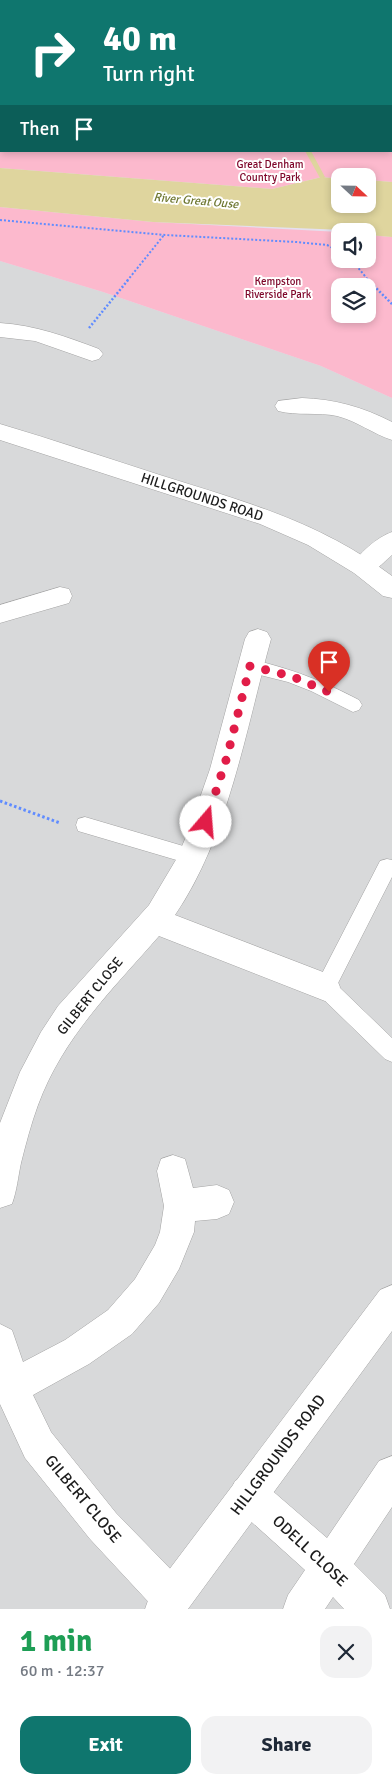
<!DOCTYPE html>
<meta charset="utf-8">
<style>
:root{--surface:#fff;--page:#f2f2f3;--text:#1f2937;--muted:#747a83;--accent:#0f766e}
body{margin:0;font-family:Signika,sans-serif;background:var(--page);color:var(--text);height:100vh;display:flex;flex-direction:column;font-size:19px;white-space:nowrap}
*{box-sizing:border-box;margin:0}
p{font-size:16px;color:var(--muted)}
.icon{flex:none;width:28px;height:28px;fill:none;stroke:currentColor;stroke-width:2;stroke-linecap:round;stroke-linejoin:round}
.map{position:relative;height:1609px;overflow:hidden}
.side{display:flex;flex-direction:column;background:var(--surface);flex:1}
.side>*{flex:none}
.hud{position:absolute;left:0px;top:0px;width:392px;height:152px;box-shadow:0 2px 8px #0003;background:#0f766e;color:#fff;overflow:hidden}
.needle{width:32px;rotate:112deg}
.tools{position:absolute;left:331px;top:168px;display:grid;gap:10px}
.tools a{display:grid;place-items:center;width:45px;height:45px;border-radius:10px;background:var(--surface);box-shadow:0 2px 8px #0003;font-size:25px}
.pin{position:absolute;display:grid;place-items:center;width:42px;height:42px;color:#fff;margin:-51px -21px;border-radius:50% 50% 50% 0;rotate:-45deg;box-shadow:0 0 5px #0007}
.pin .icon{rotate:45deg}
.me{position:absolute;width:55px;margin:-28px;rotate:18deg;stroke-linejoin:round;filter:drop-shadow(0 0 4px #0008)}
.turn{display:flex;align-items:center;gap:18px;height:105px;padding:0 20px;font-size:22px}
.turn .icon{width:65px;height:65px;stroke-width:2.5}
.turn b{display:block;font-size:35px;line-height:42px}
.then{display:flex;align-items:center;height:48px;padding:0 20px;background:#0003;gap:10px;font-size:19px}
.round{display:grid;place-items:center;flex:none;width:52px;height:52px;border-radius:15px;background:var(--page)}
.summary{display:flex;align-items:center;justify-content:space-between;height:85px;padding:0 20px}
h1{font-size:30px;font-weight:700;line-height:38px;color:#1e9e55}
.primary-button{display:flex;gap:10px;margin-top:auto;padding:10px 20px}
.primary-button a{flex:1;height:58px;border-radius:15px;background:var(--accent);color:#fff;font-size:20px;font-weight:700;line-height:58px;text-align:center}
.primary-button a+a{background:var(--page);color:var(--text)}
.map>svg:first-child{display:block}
.residential{fill:#d8d9da}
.park{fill:#fcb9cd;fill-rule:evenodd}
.water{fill:#dfd59e}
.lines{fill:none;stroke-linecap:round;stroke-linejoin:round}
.stream{fill:#dfd59e;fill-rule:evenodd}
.service-casing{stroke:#a3a3a3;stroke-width:1}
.minor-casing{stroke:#a3a3a3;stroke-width:1}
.tertiary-casing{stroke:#a3a3a3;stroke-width:1}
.path-far2{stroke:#608cff;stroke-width:2;stroke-dasharray:2 2;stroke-linecap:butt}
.path-far1{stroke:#608cff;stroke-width:2.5;stroke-dasharray:2 2;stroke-linecap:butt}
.path{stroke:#608cff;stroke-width:3;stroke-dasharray:2.5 2.5;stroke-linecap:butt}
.service{fill:#fff;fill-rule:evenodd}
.minor{fill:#fff;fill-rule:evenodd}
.tertiary{fill:#fff;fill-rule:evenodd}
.route{stroke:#e11d48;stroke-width:9;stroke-dasharray:0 16.2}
.labels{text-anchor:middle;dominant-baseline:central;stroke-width:4;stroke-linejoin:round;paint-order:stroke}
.far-park-label{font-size:11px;fill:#7e0529;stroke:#fff}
.far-water-label{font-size:12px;font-style:italic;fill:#6f7832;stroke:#fff}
.street-label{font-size:14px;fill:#1c1c1c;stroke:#fff}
.near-street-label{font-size:16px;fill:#1c1c1c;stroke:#fff}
</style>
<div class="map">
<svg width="392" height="1609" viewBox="0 0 392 1609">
<rect width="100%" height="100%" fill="#e4e0ee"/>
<path class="residential" d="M0 261 103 292 321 366 392 398V1609H0Z"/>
<path class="park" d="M0 0H392V182L368 180V176H340V179L322 177 272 189 0 168ZM1 1H391V151H1Z
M0 207 153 222 340 232V259H368V235L392 237V398L321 366 103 292 0 261ZM340 286H368V314H340Z"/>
<path class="water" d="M0 168 272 189 322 177 340 179V204H368V180L392 182V237L368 235V231L153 222 0 207Z"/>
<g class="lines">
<path class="stream" d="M0 44H1V48H0Z
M305 151H311L325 177 324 178H320Z"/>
<defs>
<path id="service" d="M250 659C292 669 321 680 359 700L362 705 359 710 353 712 311 691 288 682 244 671 241 666 244 661Z
M85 817 190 848 197 850 200 856 197 862 190 864 78 831 76 825 78 819Z
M387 859 392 860V877L337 985 392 1038V1062L385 1059 318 994 315 987 380 861Z"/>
<path id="minor" d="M0 323C35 325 67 337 99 349L103 354 99 359 92 361 35 341 0 337Z
M302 398C334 399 363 407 392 422V440C373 434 357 421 337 416 318 412 297 416 278 411L275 406 278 401Z
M392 532V555C380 565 371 579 354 573L351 567C358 554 377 537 392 532Z
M60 587 69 589 72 596 69 603 0 623V605Z
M258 629 267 632 271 639C246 729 228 838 175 915L336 977 340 987 336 997 325 1001 159 936C113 989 63 1037 38 1105 31 1124 26 1143 21 1163 18 1177 17 1190 12 1204L0 1208V1123L20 1072 41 1032 58 1006 149 905 177 858 188 832 210 769 245 639 249 632Z
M173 1155 185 1159 193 1188 217 1185 229 1190 234 1202 229 1214 217 1219 195 1221 194 1232 179 1269 159 1303 132 1334 89 1364 33 1395 51 1432 116 1513 186 1585 191 1599 187 1609H155L90 1539 25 1458 0 1404V1324L12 1330 23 1362 65 1340 108 1310 135 1279 155 1245 160 1232 164 1206 157 1171 161 1159Z
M392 1456V1507L354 1564 385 1595 390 1609H344L333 1597 325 1609H283L288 1595 305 1570 235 1507 229 1494 235 1481 248 1475 261 1481 327 1538 379 1461Z"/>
<path id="tertiary" d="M0 424C54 440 107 458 160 475 245 502 319 521 392 576V598L383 596 354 573 308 545 260 524 0 440Z
M392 1285V1331L188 1609H145L150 1595 380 1290Z"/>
</defs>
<use href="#service" class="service-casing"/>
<use href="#minor" class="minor-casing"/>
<use href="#tertiary" class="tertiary-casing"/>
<path class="path-far2" d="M0 220 165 235 296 242 327 245 340 252
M351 259 369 281
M127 281 164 235"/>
<path class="path-far1" d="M368 280 392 304
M89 328 128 280"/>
<path class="path" d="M0 801 60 823"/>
<use href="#service" class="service"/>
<use href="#minor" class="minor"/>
<use href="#tertiary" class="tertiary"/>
</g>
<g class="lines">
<path class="route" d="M206 822 227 757 250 666 291 676 329 692"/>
</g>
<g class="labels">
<g class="far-park-label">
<text x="270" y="164">Great Denham<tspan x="270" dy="13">Country Park</tspan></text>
<text x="278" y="281">Kempston<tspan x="278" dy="13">Riverside Park</tspan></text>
</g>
<g class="far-water-label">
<text transform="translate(196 201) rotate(5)">River Great Ouse</text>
</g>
<g class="street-label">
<text transform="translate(202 497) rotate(18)">HILLGROUNDS ROAD</text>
<text transform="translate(90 996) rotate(-51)">GILBERT CLOSE</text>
</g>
<g class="near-street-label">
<text transform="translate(278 1455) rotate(-53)">HILLGROUNDS ROAD</text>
<text transform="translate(83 1499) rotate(50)">GILBERT CLOSE</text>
<text transform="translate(310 1551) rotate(43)">ODELL CLOSE</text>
</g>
</g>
</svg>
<div class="tools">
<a><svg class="needle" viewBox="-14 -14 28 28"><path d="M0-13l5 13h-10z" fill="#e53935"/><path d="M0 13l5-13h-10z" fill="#747a83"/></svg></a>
<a><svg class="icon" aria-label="sound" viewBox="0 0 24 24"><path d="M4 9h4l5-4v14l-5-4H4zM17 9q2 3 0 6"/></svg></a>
<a><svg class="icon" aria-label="layers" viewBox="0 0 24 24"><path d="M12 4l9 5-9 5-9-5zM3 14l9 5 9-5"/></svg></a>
</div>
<div class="pin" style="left:329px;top:692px;background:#d93025"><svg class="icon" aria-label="arrive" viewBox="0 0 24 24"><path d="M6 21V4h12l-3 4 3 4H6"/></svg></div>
<svg class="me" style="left:206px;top:822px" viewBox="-20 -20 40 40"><circle r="19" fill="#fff"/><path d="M0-13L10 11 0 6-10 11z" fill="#e11d48"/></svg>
<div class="hud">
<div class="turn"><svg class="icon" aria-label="right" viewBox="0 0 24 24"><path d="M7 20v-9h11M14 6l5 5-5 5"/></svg><div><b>40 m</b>Turn right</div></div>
<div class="then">Then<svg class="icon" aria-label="arrive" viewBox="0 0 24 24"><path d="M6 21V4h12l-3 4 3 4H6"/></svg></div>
</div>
</div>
<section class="side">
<div class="summary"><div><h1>1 min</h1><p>60 m · 12:37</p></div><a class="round"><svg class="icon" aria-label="close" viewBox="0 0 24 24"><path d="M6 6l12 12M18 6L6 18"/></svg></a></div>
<div class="primary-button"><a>Exit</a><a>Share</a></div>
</section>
